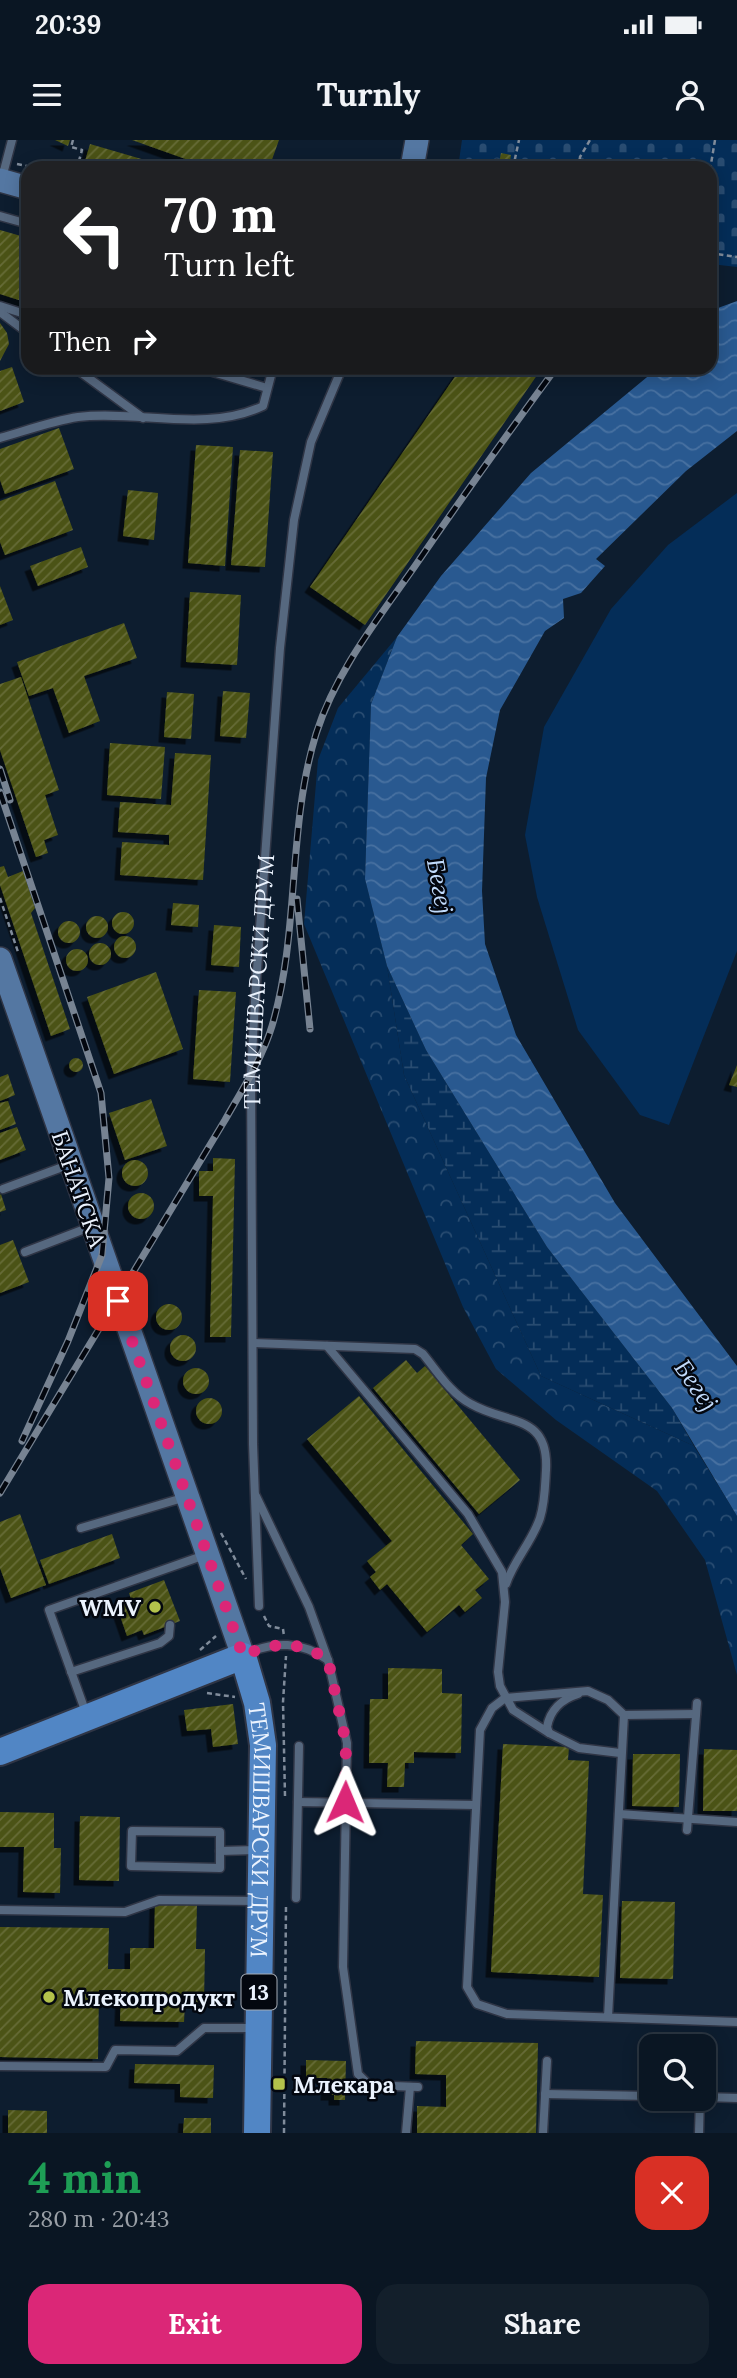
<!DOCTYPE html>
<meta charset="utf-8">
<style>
:root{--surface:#0a1623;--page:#131f2b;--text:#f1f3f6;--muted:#999fa6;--line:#2a3541;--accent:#db2777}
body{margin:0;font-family:Lora,serif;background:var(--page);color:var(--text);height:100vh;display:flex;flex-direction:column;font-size:26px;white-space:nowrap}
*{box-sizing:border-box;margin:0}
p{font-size:23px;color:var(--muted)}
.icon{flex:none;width:38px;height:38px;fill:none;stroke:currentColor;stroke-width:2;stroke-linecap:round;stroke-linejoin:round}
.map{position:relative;height:1993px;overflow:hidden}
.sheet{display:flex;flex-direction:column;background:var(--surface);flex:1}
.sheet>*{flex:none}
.banner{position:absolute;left:21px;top:21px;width:696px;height:214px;border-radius:21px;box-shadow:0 4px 18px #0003,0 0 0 2px var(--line);background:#202124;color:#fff;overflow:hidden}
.buttons{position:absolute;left:639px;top:1894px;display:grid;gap:14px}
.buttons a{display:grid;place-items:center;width:77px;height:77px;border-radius:14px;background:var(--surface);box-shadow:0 4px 18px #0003,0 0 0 2px var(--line);font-size:35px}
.pin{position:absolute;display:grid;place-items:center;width:60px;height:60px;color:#fff;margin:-30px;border-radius:14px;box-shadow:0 4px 10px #0006}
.me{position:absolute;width:77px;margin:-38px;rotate:1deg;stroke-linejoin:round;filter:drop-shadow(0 0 5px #0008)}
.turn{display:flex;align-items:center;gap:24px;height:147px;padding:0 28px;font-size:32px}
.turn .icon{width:91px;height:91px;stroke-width:2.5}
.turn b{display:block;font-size:49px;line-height:60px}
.then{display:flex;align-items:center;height:66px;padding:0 28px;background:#0003;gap:14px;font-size:26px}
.round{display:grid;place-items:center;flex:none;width:74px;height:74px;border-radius:21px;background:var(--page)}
.headline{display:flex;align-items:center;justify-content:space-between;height:119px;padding:0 28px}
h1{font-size:42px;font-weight:700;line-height:52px;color:#1e9e55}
.cta{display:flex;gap:14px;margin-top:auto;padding:14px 28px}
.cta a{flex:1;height:80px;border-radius:21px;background:var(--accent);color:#fff;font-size:28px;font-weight:700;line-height:80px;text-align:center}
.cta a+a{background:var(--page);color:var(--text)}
.status{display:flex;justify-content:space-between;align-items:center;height:49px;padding:0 35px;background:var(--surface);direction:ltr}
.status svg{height:19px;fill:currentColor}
header{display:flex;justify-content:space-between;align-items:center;height:91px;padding:0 28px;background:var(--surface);font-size:32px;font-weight:700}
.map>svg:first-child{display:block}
.green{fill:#042d58}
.forest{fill:url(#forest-crowns)}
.wetland{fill:url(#wetland-marsh)}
.cemetery{fill:url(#cemetery-stones)}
.water{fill:url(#water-waves)}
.building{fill:url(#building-hatch);filter:url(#shadow)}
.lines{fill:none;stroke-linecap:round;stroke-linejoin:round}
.service-casing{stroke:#2f3545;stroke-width:11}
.secondary-casing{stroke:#2f3545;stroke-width:26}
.primary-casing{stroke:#2f3545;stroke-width:30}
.path{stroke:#808c9b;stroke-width:2.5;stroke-dasharray:5 3.5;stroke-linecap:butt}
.service{stroke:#56687f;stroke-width:8}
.secondary{stroke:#5477a2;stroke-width:23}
.primary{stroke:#5186c5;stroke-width:26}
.rail-casing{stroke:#778392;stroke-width:7}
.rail{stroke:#03070f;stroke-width:4.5;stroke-dasharray:13;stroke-linecap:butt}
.route{stroke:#db2777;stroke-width:12;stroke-dasharray:0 21.6}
.poi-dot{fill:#b3c24b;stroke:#03070f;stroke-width:2.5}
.labels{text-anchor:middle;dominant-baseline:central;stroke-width:5;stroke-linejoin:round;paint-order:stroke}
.shield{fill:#03070f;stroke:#a5acb6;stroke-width:2}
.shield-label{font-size:21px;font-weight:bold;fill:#ebf3fe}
.street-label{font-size:23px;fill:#ebf3fe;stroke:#03070f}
.poi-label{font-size:23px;font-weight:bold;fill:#ebf3fe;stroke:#03070f;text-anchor:start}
.water-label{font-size:24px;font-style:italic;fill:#c1dbfc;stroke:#03070f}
</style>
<div class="status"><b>20:39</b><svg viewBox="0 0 49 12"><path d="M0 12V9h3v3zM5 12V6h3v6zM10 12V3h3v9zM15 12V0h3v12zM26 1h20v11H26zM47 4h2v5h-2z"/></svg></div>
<header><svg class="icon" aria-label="menu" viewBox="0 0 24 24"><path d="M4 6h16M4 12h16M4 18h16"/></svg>Turnly<svg class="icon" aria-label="person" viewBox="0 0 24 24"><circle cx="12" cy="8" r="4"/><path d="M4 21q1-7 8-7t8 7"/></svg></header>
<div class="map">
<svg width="737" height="1993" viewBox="0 0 737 1993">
<defs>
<pattern id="forest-crowns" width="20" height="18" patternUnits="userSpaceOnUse" patternTransform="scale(1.75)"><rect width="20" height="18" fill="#042d58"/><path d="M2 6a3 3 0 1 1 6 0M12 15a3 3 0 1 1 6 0" fill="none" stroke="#294c71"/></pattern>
<pattern id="wetland-marsh" width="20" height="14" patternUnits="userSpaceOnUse" patternTransform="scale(1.75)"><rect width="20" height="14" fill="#042d58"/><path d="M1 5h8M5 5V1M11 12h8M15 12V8" fill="none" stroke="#294c71"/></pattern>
<pattern id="cemetery-stones" width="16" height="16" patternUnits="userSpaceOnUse" patternTransform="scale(1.75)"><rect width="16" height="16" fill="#042d58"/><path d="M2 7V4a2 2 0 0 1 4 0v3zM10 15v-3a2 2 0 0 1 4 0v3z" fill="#294c71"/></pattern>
<pattern id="water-waves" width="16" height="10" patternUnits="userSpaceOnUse" patternTransform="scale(1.75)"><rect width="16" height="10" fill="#295990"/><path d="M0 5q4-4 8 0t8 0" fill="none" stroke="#4871a1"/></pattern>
<pattern id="building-hatch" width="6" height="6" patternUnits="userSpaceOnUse" patternTransform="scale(1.75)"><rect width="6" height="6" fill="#4c5315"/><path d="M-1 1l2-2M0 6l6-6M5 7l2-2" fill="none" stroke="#666c38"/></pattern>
<filter id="shadow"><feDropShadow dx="-5.5" dy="5.5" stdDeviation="0" flood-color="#0009"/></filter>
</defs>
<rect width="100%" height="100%" fill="#0d1d2f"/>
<path class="green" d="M737 353V811L669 985 640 975 578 890 537 757 525 695 544 587 611 469 668 405Z"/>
<path class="forest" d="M397 497 371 564 365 739 387 826 404 935 541 1236 694 1306 737 1376V1535L705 1420 657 1351 556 1280 496 1229 463 1167 304 784 318 620 338 568Z"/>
<path class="wetland" d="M387 826 426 910 547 1107 672 1268 694 1306 541 1236 404 935Z"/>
<path class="cemetery" d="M462 0H737V127L711 124 710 28H458Z"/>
<path class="water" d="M737 161V291L686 331 596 419 605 426 581 453 563 459 564 478 545 491 500 570 486 638 482 751 485 804 516 895 615 1063 737 1226V1376L672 1268 547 1107 426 910 387 826 365 739 371 564 397 497 441 436 531 333 658 228H710L711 186 715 182 718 168Z"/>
<path class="building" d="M55 0H70L68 6Z
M132 0H279L269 28H211Z
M90 4 169 27V28H83Z
M501 13 511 15 509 28H498Z
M0 90 28 98V163L0 154Z
M0 183 7 193 9 204 0 221Z
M12 227 24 262 0 271V231Z
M461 228H542L365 485 310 447Z
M59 288 74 329 5 354 0 340V309Z
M196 305 233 307 225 426 188 423Z
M240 310 273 312 265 427 231 425Z
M55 341 73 390 5 415 0 402V361Z
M128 350 158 353 154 400 123 396Z
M81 407 88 427 38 446 30 426Z
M0 446 13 480 0 485Z
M190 452 241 455 237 525 186 522Z
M124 483 137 518 84 536 100 581 69 593 53 548 29 556 17 522Z
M21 537 59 650 45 655 58 695 44 700 48 713 36 717 0 610V544Z
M223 551 250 553 246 598 220 596Z
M167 552 194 554 191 599 164 597Z
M110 603 165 607 161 659 107 655Z
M175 613 211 615 203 740 120 735 122 702 169 705V695L118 692 120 662 171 665Z
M4 726 8 737 23 731 35 768 31 773 70 889 51 896 0 745V727Z
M173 763 199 765 198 787 171 785Z
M112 783a11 11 0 1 1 22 0a11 11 0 1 1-22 0Z
M86 787a11 11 0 1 1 22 0a11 11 0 1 1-22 0Z
M58 792a11 11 0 1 1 22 0a11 11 0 1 1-22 0Z
M214 785 241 787 239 827 211 825Z
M114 807a11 11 0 1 1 22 0a11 11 0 1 1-22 0Z
M89 814a11 11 0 1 1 22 0a11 11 0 1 1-22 0Z
M66 820a11 11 0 1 1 22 0a11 11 0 1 1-22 0Z
M156 832 183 909 114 934 87 857Z
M199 850 236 852 230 942 193 939Z
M69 925a7 7 0 1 1 14 0a7 7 0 1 1-14 0Z
M737 925V947L729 945Z
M8 934 15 955 0 961V937Z
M151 959 167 1006 125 1020 109 973Z
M8 961 16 984 0 990V963Z
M17 987 26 1010 0 1020V993Z
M213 1018 235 1019 231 1197H210L213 1056H199V1031H213Z
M122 1033a13 13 0 1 1 26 0a13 13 0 1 1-26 0Z
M128 1066a13 13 0 1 1 26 0a13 13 0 1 1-26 0Z
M1 1054 6 1070 0 1072V1055Z
M13 1100 29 1142 0 1153V1105Z
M156 1177a13 13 0 1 1 26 0a13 13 0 1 1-26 0Z
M170 1208a13 13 0 1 1 26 0a13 13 0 1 1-26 0Z
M406 1220 417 1233 425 1226 520 1340 479 1374 373 1248Z
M183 1241a13 13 0 1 1 26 0a13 13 0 1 1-26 0Z
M359 1256 473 1394 461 1405 489 1439 475 1450 482 1458 465 1472 459 1465 427 1492 387 1444 380 1450 370 1437 376 1432 367 1421 392 1401 307 1299Z
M196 1271a13 13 0 1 1 26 0a13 13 0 1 1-26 0Z
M20 1374 46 1445 11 1458 0 1428V1382Z
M112 1394 120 1418 49 1444 40 1420Z
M164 1440 180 1481 144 1495 142 1490 127 1496 116 1464 131 1459 129 1453Z
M388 1528 442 1529V1553L462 1554 461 1613 414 1612V1623H405L404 1647H387L388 1623H369L370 1559H388Z
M233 1564 238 1604 213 1607 211 1589 187 1591 184 1570Z
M503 1604 569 1607 568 1620 589 1621 583 1754 603 1755 599 1837 491 1832Z
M704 1609 737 1610V1671H703Z
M633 1614H680L679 1667 632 1666Z
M0 1672 54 1673V1708H61L60 1753 23 1752 24 1707H0Z
M80 1676 120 1677 119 1741 79 1740Z
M622 1761 675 1762 673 1839 620 1838Z
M155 1763H197L196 1809H205L204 1863H185L184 1882 120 1881 121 1850H99L98 1919 0 1917V1787L109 1788 108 1829H130V1808H154Z
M416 1901 538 1903 536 1993H417V1966L446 1967V1935L415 1934Z
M306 1920 346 1921 345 1960H334V1955H326L327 1938H306Z
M135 1924 214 1925 213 1958 180 1957V1944L134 1943Z
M8 1970 47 1971V1993H8Z
M184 1978H211V1993H183Z"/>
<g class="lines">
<defs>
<g id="service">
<path d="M2 38 12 0"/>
<path d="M0 76 28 84"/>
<path d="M0 166 28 175"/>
<path d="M0 172 28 193"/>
<path d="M75 228 143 278"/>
<path d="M199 228 267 248"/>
<path d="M0 298C25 291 52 281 78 277 139 270 206 293 263 266L273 228"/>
<path d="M3 1049 68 1025"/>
<path d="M25 1112 90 1087"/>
<path d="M253 1203 415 1209 423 1214C437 1231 451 1254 471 1264 508 1285 549 1274 546 1330 545 1346 545 1362 540 1378 532 1402 514 1420 506 1444"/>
<path d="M327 1206 468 1374 502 1432 505 1462 498 1532 500 1546 513 1570 549 1593 579 1608 620 1613"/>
<path d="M256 1356 309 1467 328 1520 347 1603 343 1827 358 1934 369 1945 418 1947"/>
<path d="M81 1388 186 1357"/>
<path id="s1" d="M259 1466 253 1304 251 933 256 844 280 508 294 380 311 302 342 228"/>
<path d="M245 1514C275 1501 301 1501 328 1520"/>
<path d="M71 1532 160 1503 169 1496 170 1485"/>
<path d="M86 1573 49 1470 205 1415"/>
<path d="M624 1575 696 1574"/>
<path d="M549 1593 547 1587C550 1570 562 1559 578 1554"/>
<path d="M298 1662 476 1665"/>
<path d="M619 1674 737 1682"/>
<path d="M687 1690 697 1563"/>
<path d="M132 1691 220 1692V1728L131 1726Z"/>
<path d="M220 1711 259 1710"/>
<path d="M296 1758 299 1606"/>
<path d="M0 1770 125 1772 159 1760 258 1761"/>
<path d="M608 1877 624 1575 608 1560 588 1551 505 1558 492 1568 480 1590 467 1847 477 1864 507 1874 737 1882"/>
<path d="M0 1926 106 1927 115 1910 177 1911 204 1888H256"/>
<path d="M545 1954 651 1956"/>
<path d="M704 1957 737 1958"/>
<path d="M406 1993 410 1947"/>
<path d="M543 1993 547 1921"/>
<path d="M699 1993 700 1958"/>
</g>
<path id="secondary" d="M412 28 417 0
M0 40 28 48
M0 819 243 1516"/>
<g id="primary">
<path id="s2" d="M0 1612 243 1516 257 1563 263 1605 257 1993"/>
</g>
</defs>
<use href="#service" class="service-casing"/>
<use href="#secondary" class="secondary-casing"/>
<use href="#primary" class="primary-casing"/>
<path class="path" d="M73 0 71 7 82 10 77 28
M17 24 37 28
M513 28 519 0
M579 28 580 17 590 0
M710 30 715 0
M710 113 737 117
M0 758 18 812
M221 1393 246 1439
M264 1476 269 1486 283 1489 284 1496
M200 1510 216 1496
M207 1553 235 1557
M285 1656 283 1562 286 1516
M284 1993 286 1764"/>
<use href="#service" class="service"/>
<use href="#secondary" class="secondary"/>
<use href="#primary" class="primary"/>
<defs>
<path id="rail" d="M0 629 10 660
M0 652 101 953 109 1038 102 1115 68 1201 22 1301
M297 759 310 889
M0 1353 225 980C242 950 262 919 272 886 300 791 287 689 316 594 336 531 378 479 415 426 461 359 508 293 556 228"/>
</defs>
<use href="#rail" class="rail-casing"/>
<use href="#rail" class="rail"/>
</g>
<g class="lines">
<path class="route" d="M118 1161 243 1516C273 1501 301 1501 328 1520L346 1603 345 1662"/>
</g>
<g class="poi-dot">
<circle cx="155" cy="1467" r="7"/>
<circle cx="49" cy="1857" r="7"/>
<rect x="272" y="1937" width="14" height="14" rx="3.5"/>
</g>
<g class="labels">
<rect class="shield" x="241.5" y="1834.5" width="35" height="35" rx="5"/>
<g class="shield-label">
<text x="259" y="1852">13</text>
</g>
<g class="street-label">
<text stroke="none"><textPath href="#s1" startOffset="625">ТЕМИШВАРСКИ ДРУМ</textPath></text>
<text transform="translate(79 1049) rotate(71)">БАНАТСКА</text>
<text stroke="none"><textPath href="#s2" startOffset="438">ТЕМИШВАРСКИ ДРУМ</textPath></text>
</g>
<g class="poi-label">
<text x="141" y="1467" text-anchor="end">WMV</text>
<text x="63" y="1857">Млекопродукт</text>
<text x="293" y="1944">Млекара</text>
</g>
<g class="water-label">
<text transform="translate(440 746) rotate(80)">Бегеј</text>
<text transform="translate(696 1245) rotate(55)">Бегеј</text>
</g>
</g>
</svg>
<div class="buttons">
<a><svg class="icon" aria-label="search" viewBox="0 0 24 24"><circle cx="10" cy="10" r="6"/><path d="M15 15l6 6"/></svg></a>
</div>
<div class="pin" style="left:118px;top:1161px;background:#d93025"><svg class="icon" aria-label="arrive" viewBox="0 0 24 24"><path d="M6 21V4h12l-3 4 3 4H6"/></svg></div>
<svg class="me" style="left:345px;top:1662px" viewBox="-20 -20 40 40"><path d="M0-17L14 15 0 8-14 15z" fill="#db2777" stroke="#fff" stroke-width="4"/></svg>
<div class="banner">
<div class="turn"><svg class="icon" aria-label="left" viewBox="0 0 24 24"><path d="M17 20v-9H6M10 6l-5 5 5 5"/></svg><div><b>70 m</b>Turn left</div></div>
<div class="then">Then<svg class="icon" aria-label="right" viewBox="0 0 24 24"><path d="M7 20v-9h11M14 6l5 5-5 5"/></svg></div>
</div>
</div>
<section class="sheet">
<div class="headline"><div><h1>4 min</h1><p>280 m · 20:43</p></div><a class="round" style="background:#d93025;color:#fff"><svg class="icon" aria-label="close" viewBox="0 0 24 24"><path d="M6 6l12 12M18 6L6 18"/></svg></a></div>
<div class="cta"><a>Exit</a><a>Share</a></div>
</section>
